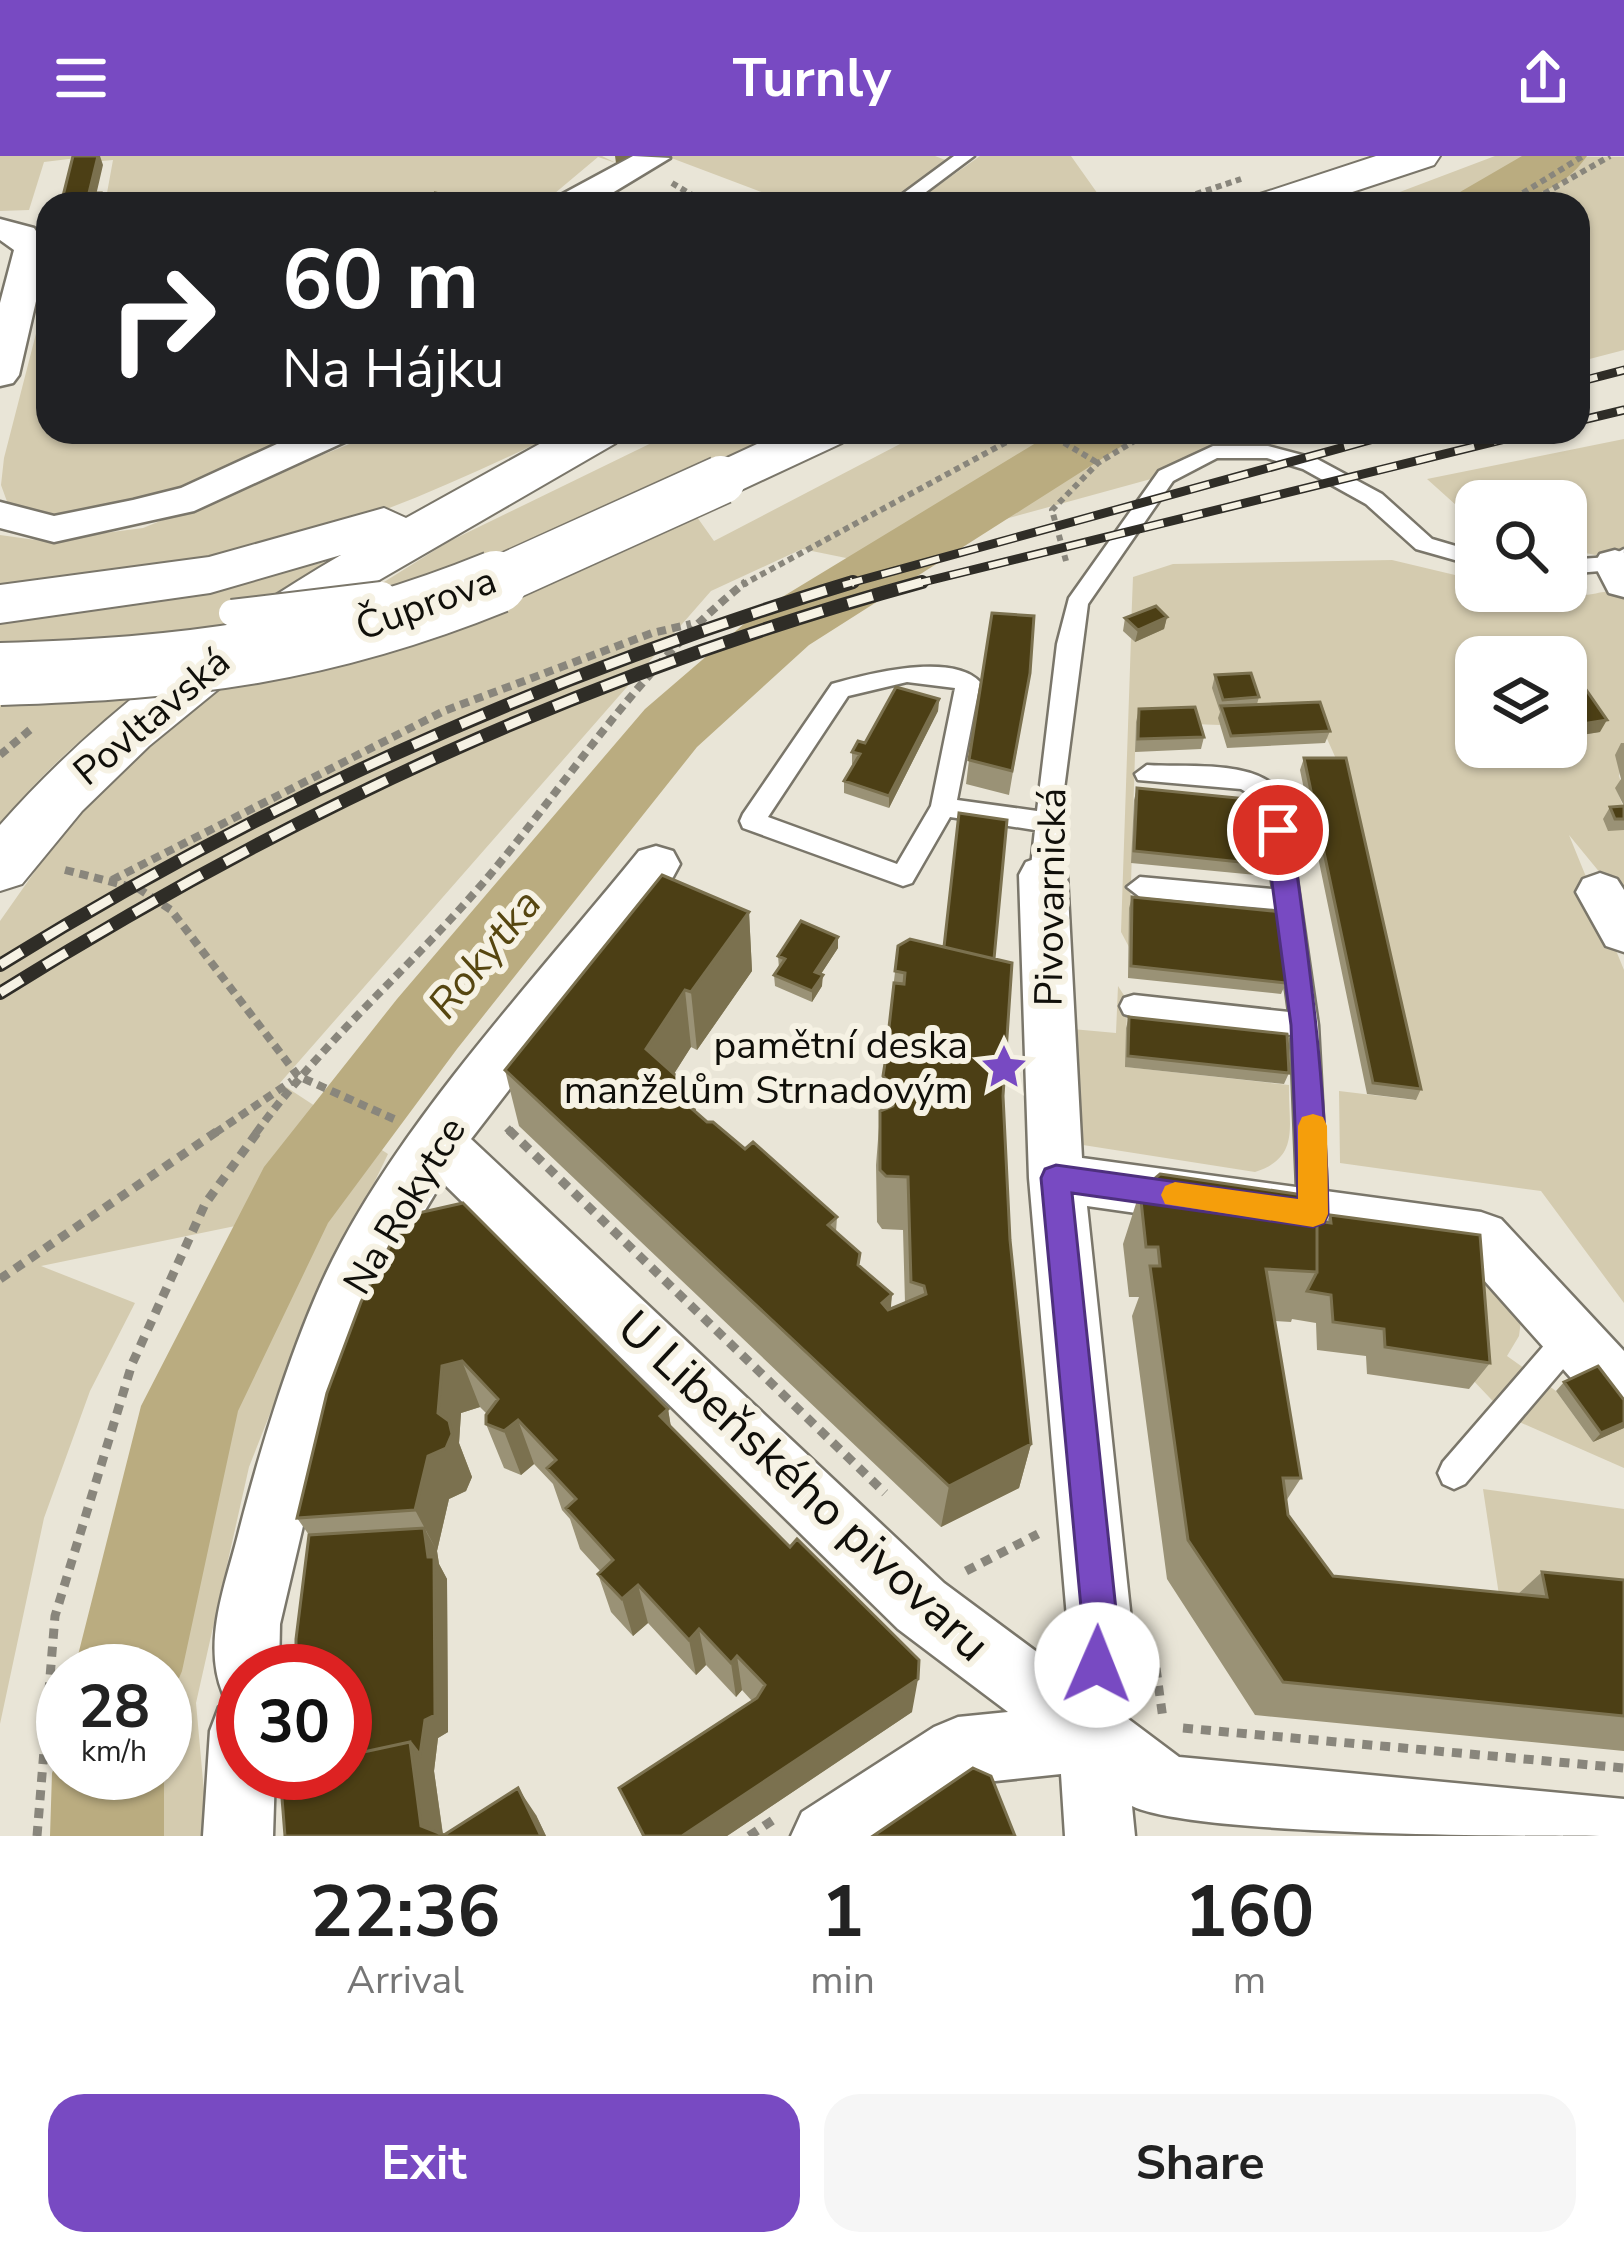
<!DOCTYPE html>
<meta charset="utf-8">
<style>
:root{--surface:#fff;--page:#f6f6f6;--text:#222;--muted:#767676;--accent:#784ac2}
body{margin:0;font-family:"Nunito Sans",sans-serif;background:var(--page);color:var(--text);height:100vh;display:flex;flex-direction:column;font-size:45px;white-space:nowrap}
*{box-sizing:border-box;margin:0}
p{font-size:39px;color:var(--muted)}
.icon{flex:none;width:66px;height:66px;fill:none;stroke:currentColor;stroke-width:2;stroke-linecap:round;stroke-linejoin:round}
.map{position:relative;height:1680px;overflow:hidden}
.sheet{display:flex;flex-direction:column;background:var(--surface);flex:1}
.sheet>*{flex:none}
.hud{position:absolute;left:36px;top:36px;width:1554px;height:252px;border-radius:36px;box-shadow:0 3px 9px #0004;background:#202124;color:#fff;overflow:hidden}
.buttons{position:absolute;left:1455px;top:324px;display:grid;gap:24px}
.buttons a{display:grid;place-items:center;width:132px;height:132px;border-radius:24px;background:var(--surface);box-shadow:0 3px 9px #0004;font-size:60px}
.speed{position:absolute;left:36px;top:1488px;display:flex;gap:24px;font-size:60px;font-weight:700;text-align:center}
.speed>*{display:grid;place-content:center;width:156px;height:156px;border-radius:50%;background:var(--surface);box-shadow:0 3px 9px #0004;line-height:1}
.speed small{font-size:30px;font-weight:400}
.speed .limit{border:18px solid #d22;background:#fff;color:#111}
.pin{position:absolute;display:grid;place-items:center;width:102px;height:102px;color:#fff;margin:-51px;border:6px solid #fff;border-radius:50%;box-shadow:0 3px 12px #0007}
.me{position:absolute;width:132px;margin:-66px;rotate:1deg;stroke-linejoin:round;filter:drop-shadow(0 0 9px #0008)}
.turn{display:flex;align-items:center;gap:42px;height:252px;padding:0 48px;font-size:54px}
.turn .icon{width:156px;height:156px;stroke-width:2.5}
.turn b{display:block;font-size:84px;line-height:102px}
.eta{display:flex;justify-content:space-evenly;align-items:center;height:204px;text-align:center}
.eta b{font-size:72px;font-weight:700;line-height:84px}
.action{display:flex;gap:24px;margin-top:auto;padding:24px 48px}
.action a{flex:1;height:138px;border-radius:36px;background:var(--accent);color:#fff;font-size:48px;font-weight:700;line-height:138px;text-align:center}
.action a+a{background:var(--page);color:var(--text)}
header{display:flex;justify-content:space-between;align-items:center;height:156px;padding:0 48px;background:var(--accent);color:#fff;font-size:54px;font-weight:700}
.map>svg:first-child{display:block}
.green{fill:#d4cbaf;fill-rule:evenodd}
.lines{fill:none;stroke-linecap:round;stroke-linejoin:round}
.river{fill:#baac80;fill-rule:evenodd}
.service-casing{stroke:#7a766a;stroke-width:5}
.minor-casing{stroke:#7a766a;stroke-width:5}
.primary-casing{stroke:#7a766a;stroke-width:4}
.path-far2{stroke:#89867c;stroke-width:6;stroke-dasharray:6 4.5;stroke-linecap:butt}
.path-far1{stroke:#89867c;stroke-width:8;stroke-dasharray:9 6;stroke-linecap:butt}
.path{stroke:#89867c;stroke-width:9;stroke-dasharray:10 8;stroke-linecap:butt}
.service{fill:#fff;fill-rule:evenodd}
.minor{fill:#fff;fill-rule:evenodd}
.primary{fill:#fff;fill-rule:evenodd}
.rail-far1-casing{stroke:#2f2d27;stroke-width:9}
.rail-casing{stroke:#2f2d27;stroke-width:14}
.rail-far1{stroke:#f6f2e4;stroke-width:6;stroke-dasharray:20;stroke-linecap:butt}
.rail{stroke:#f6f2e4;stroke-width:9;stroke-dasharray:26;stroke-linecap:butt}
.service-bridge-casing{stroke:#7a766a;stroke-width:30;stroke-linecap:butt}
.primary-bridge-far1-casing{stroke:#7a766a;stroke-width:51;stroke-linecap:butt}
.primary-bridge-casing{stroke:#7a766a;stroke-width:66;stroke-linecap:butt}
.service-bridge{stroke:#fff;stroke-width:26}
.primary-bridge-far1{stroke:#fff;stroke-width:48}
.primary-bridge{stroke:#fff;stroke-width:62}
.wall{fill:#9a9276}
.shaded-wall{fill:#7b714f}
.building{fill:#4c3f15;stroke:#7b714f;stroke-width:3}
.route{fill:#784ac2;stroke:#4e307e;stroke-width:3}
.slow{fill:#f59e0b}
.labels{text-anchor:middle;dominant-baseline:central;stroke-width:12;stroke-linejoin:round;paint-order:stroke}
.street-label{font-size:39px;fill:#100f0a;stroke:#f6f2e4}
.poi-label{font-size:39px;fill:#100f0a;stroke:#f6f2e4;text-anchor:end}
.water-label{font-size:42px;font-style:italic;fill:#564610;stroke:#f6f2e4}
.near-street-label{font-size:48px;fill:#100f0a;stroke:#f6f2e4}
</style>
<header><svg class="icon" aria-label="menu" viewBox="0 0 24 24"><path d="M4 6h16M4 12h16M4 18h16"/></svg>Turnly<svg class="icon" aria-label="share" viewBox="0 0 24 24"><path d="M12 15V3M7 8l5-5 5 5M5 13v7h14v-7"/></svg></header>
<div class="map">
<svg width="1624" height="1680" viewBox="0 0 1624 1680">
<rect width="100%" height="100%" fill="#e9e5d7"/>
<path class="green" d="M0 0H602L616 7 598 1 542 48H464L406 37 396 48H105L113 4 78 7 77 2 44 6 29 54 0 55Z
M666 0H935L948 5 890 48H793Z
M980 0H1071L1105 48H912Z
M1495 0 1624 1V194L1578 206V48H1368Z
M48 131V276H221L234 287 264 276H302C245 305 136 358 74 362 52 364 30 356 9 351L1 329 4 302Z
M379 276H561C498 306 434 336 368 360 252 401 123 421 0 429V379L43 385 143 372Z
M674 276H793L675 330 714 385 923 276H1322L856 404 802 393 711 435 280 927 388 998 303 1174 249 1311 196 1547 208 1680H70L74 1617H165V1515H98L146 1304 245 1068 41 1110 135 1147 90 1235 44 1362 0 1568V765L52 691 121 608 224 526 448 386Z
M1624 283V405L1566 393V345H1476V367L1427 323Z
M1392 404 1476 424V435C1513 435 1550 444 1586 439 1602 437 1609 432 1624 439V600L1619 620 1623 632 1616 633 1624 652V746L1569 679 1624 814V1147L1541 1035 1340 1007 1339 935 1414 944 1341 614 1316 558 1219 562 1220 569 1136 566 1129 791 1121 776 1131 482 1135 486 1163 473 1131 472 1133 421 1173 408ZM1476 501H1566V535L1599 576 1570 581 1566 576V591H1476Z
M325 406 326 412C210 488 88 558 0 668V467L155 446Z
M1118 830 1127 844 1126 911 1289 929C1288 970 1301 1001 1255 1016L1083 989 1072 967V873L1116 877Z
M1460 1108 1485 1114 1522 1157 1519 1180 1507 1200 1556 1235 1593 1286 1624 1272V1312L1508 1261 1469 1220Z
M1483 1333 1624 1353V1451L1499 1439Z"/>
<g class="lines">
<path class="river" d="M1522 0H1587C1555 46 1502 48 1452 48L1460 36Z
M1054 276H1131L1122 290 809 489 697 591 457 893 328 1067 238 1255 182 1515 166 1553 165 1515H74L141 1250 264 1011 397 843 645 553 759 455Z
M63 1591V1617H164V1680H50L52 1617Z"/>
<defs>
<path id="service" d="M954 0H974L910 48H889Z
M1268 290 1317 303 1382 338 1432 383 1476 396V410L1416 393 1366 348 1303 313 1267 302H1217L1173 325 1088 448 1052 726 1043 729 1030 719 1035 674 950 661 912 727 903 730 743 672 740 665 743 658 832 528C867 518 952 496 980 526L957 644 1037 655 1057 488 1069 442 1159 315 1213 290ZM907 526 955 532 931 650 897 708 768 661 848 540Z
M1624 393 1623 413 1566 418V404L1609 401Z
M1147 609C1189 612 1257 602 1285 640L1318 869 1328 1058 1323 1067 1313 1071 1303 1067 1298 1058 1291 879 1134 861 1124 858 1120 850 1124 842 1134 839 1289 856 1275 753 1140 741 1127 731 1140 721 1273 733 1261 645 1241 633 1138 624 1135 618Z
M1571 1167 1582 1171 1586 1181 1582 1191 1465 1328 1454 1333 1443 1328 1438 1317 1443 1306 1560 1171Z"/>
<path id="minor" d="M633 0 670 2 594 48H552L557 41Z
M0 63 34 72 48 93 19 219 13 227 0 230V147L14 94 0 84Z
M303 276H354L349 284 194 355 54 386 0 372V346L54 360 133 344 181 332Z
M1615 394 1624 397V441L1609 437 1594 408 1600 398Z
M656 690 673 695 680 708 673 721 471 983 944 1427 1064 1516 1068 1473 1029 1022 1019 719 1026 706 1043 700 1060 706 1067 719 1082 1002 1481 1056 1501 1063 1624 1195V1266L1603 1258 1466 1104 1087 1050 1132 1473 1127 1562 1179 1601 1624 1643V1680C1530 1680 1194 1680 1132 1650L1135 1680H1065L1061 1618 968 1628 888 1680H791L802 1656 934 1571 958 1561 1008 1556 898 1473 442 1026 380 1129 318 1306 280 1468 279 1515H243V1617H275L273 1680H203L210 1575 219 1551 237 1544 223 1538C202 1487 225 1430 238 1379 260 1293 294 1181 333 1103 406 959 537 821 639 695Z
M1600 717 1617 723 1624 734V796L1606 790 1576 736 1583 723Z"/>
<path id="primary" d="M1376 0H1440L1434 9 1316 48H1250L1257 39Z
M561 276H623L616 287 374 427 220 532 149 590 82 655 22 728 0 735V669C97 559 215 473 341 399L210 437 0 467V429L209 401 384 352 406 362Z
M783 276H849L842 287 739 335 721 340 703 335 695 324 703 313Z"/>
</defs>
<use href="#service" class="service-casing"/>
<use href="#minor" class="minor-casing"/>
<use href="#primary" class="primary-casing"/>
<path class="path-far2" d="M672 27 707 48
M1166 48 1241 23
M1505 48 1583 0
M1526 48 1610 0
M1046 276 1098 307
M1066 405 1052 354 1098 307 1149 276
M742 429 1025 276"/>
<path class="path-far1" d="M0 599 31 573
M65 714 139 733 171 754 298 920 394 963
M112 724 444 555 652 477 691 468
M507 972 512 977
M215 977 292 925
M256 977C323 885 409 813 483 727 569 626 641 508 746 426"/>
<path class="path" d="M509 974 885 1337
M0 1123 219 974
M966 1415 1038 1378
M1156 1512 1163 1563
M1183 1572 1624 1612
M37 1680 55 1460 132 1208 205 1048 259 974
M749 1680 773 1664"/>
<use href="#service" class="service"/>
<use href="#minor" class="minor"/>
<use href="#primary" class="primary"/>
<defs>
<path id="rail-far1" d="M1578 226 1624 214
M1578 265 1624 254
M843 429 1399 276
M911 429 1534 276"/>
<path id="rail" d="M0 809C268 642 551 517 853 426
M0 837C295 653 586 518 922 426"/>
</defs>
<use href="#rail-far1" class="rail-far1-casing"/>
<use href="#rail" class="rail-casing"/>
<use href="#rail-far1" class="rail-far1"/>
<use href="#rail" class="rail"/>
<defs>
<path id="service-bridge" d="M232 457 382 439"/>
<path id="primary-bridge-far1" d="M489 429 721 324"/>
<path id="primary-bridge" d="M0 518C187 512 321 497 496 426"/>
</defs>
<use href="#service-bridge" class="service-bridge-casing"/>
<use href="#primary-bridge-far1" class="primary-bridge-far1-casing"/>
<use href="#primary-bridge" class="primary-bridge-casing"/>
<use href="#service-bridge" class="service-bridge"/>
<use href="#primary-bridge-far1" class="primary-bridge-far1"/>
<use href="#primary-bridge" class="primary-bridge"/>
</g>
<path class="wall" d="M221 276H262L233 287Z
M1167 461 1164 473 1135 486 1123 475 1125 462Z
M1030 517 1009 639 966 628 969 604Z
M1215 519 1259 541 1257 548 1330 575 1325 587 1227 592 1218 562 1220 556 1212 532Z
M1566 524 1600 576 1569 581 1566 576Z
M939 543 938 555 889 652 844 637V625L854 608H852V596Z
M1139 553 1204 581 1201 593 1135 596 1136 566Z
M1621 587H1624V674L1608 675 1603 663 1610 651 1624 650 1615 632 1621 623 1615 599Z
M1304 602 1421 933 1416 944 1367 938 1300 614Z
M1137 632 1260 708 1256 719 1131 707 1134 644Z
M1132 741 1286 827 1281 838 1128 822 1129 752Z
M749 756 752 815 697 894 691 891 674 918 696 957 707 966 837 1061 836 1076 859 1110 892 1138 890 1153 905 1147 903 1074 882 1073 877 1066 876 1009 883 920 898 790 994 803 1010 1084 1031 1288 1019 1332 941 1371 519 970 505 914Z
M838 792 821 818 822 830 812 846 775 830 774 819 779 812 778 800Z
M1129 861 1289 917 1284 928 1125 911 1126 872Z
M1140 1035 1326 1067 1330 1059 1490 1207 1469 1233 1367 1218 1366 1200 1317 1194 1316 1167 1292 1163 1291 1166 1275 1165 1301 1322 1286 1345 1288 1359 1333 1420 1518 1438 1542 1416 1624 1424V1595L1255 1559 1167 1423 1132 1160 1139 1141H1129L1123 1088Z
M361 1146 668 1253 671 1271 912 1556 727 1680H642L619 1632 752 1545 742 1534 736 1541 706 1509 696 1519 648 1467 633 1480 611 1456 598 1418 601 1416 580 1393 570 1363 562 1354 553 1328 534 1308 521 1319 504 1312 486 1268 487 1258 480 1251 461 1257 459 1287 472 1321 466 1335 449 1343 437 1395 439 1408 447 1423 448 1576 438 1582 434 1615 443 1678 536 1659 546 1680H285L345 1617 309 1379 297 1362Z
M1564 1226 1624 1244V1272L1593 1286 1556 1235Z"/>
<path class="shaded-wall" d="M98 0H100L103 9 94 48 89 37Z
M615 0H630L616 7Z
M230 276H262L233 287Z
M1167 461 1164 473 1135 486 1138 474Z
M939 543 938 555 889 652V640Z
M1607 564 1600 576 1569 581 1576 569Z
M749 756 752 815 697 894 691 836Z
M838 781V792L815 827V816Z
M823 819 822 830 812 846V835Z
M685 834 691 891 654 949 646 893Z
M694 936 700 991 683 945Z
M892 1138 888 1187 882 1147Z
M462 1205 480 1251 461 1257 459 1287 472 1321 466 1335 449 1343 437 1395 415 1354 438 1257 442 1210Z
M668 1253 675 1297 660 1260Z
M518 1264 534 1308 521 1319 504 1275Z
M1624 1267V1272L1593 1286 1601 1277Z
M1031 1288 1019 1332 941 1371 949 1330Z
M424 1372 437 1395 439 1408 447 1423 448 1576 438 1582 434 1615 443 1680 421 1670 410 1586 428 1401Z
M638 1429 648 1467 633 1480 622 1443Z
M699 1473 706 1509 696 1519 689 1484Z
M737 1500 742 1534 736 1541 731 1507Z
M918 1523 912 1556 727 1680H682Z
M518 1632 536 1659 546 1680H541Z"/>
<path class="building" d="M73 0H98L89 37H101L99 48H61Z
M435 37 487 47H426Z
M772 41 787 48H762Z
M1156 450 1167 461 1138 474 1125 462Z
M992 457 1034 460 1030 517 1012 615 969 604Z
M1251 517 1259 541 1223 544 1215 519Z
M1578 522 1607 564 1576 569 1566 555V524Z
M896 531 939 543 889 640 844 625 860 598 852 596 858 585 865 587Z
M1320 546 1330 575 1231 580 1221 550Z
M1195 551 1204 581 1138 583 1139 553Z
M1304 602H1346L1421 933 1373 927Z
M1137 632 1258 644 1260 708 1134 695Z
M1624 650V663H1615L1610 651Z
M959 657 1007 664 994 803 944 791Z
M662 719 749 756 691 836 685 834 646 893 694 936 683 945 707 966H713L745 993 753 986 837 1061 828 1069 860 1097 858 1109 892 1138 882 1147 888 1154 926 1138 924 1130 911 1126 908 1021 886 1020 880 1014V955L893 950 894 932 883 920 886 901 896 902 897 890 887 889 894 827 904 828 905 817 895 815 898 790 910 783 1012 807 1003 940 1010 1084 1031 1288 949 1330 505 914Z
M1132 741 1283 756 1286 827 1131 810Z
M801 765 838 781 815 816 823 819 812 835 774 819 785 803 778 800Z
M1129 861 1287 878 1289 917 1128 900Z
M1160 1018 1317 1041V1116L1266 1113 1301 1322H1283L1288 1359 1333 1420 1547 1441 1542 1416 1624 1424V1560L1283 1526 1188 1384 1150 1110H1160L1158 1091H1146L1140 1035Z
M463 1047 668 1253 660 1260 790 1391 797 1383 919 1504 918 1523 682 1680H644L619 1632 757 1542 765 1529 737 1500 731 1507 699 1473 689 1484 638 1429 622 1443 598 1418 613 1404 566 1352 576 1343 547 1312 556 1304 518 1264 504 1275 486 1268V1259L498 1243 462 1205 442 1210 438 1257 449 1265 452 1278 446 1292 428 1300 415 1354 297 1362 327 1237 361 1146 405 1060Z
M1330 1059 1480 1079 1490 1207 1385 1191 1384 1173 1333 1166 1331 1139 1307 1135 1317 1116V1065L1331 1067Z
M1598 1210 1624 1244V1267L1601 1277 1564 1226Z
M424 1372 428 1401H434L435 1559 425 1564 420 1599 410 1586 345 1600V1515H296V1483L309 1379Z
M410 1586 421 1670 444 1679 518 1632 541 1680H285L280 1617H345V1600Z
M973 1612 991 1620 1015 1680H873Z"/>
<path class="route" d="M1278 665 1291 674C1309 803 1326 928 1328 1058L1324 1067 1313 1071 1072 1037 1118 1473 1110 1522 1097 1527 1085 1522 1080 1509 1083 1473 1041 1022 1045 1013 1056 1009 1298 1043 1291 869 1265 674Z"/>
<path class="slow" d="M1313 958 1323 961 1327 970 1328 1058 1324 1067 1313 1071 1165 1048 1161 1039 1165 1030 1175 1026 1298 1043V970L1302 961Z"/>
<defs>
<symbol id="sight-bare" viewBox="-9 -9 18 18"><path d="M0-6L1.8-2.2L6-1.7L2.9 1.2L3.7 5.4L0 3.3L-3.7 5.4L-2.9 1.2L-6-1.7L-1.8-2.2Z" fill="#784ac2" stroke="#f6f2e4" stroke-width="2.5" paint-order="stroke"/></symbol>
</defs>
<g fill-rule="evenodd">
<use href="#sight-bare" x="971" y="878" width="66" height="66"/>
</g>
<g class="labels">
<g class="street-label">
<text transform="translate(426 448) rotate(-20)">Čuprova</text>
<text transform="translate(152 561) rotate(-40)">Povltavská</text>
<text transform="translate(1051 741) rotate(-89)">Pivovarnická</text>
<text transform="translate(405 1050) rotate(-59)">Na Rokytce</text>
</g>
<g class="poi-label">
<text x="968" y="889">pamětní deska<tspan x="968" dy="45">manželům Strnadovým</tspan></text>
</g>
<g class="water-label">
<text transform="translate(485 798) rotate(-51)">Rokytka</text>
</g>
<g class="near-street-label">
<text transform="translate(804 1330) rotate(43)">U Libeňského pivovaru</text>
</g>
</g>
</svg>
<div class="buttons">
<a><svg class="icon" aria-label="search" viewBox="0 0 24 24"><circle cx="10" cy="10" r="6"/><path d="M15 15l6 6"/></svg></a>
<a><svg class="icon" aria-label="layers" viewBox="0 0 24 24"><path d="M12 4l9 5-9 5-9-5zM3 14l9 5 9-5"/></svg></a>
</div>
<div class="speed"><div>28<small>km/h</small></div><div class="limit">30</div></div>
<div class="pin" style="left:1278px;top:674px;background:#d93025"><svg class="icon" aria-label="arrive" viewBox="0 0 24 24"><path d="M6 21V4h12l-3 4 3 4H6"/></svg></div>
<svg class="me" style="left:1097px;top:1509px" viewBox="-20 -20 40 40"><circle r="19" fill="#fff"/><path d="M0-13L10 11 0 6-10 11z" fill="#784ac2"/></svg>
<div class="hud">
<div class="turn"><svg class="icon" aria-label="right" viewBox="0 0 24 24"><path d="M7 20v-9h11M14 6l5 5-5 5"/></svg><div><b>60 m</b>Na Hájku</div></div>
</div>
</div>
<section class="sheet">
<div class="eta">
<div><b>22:36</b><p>Arrival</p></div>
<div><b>1</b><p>min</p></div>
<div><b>160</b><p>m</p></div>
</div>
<div class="action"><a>Exit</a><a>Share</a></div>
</section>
